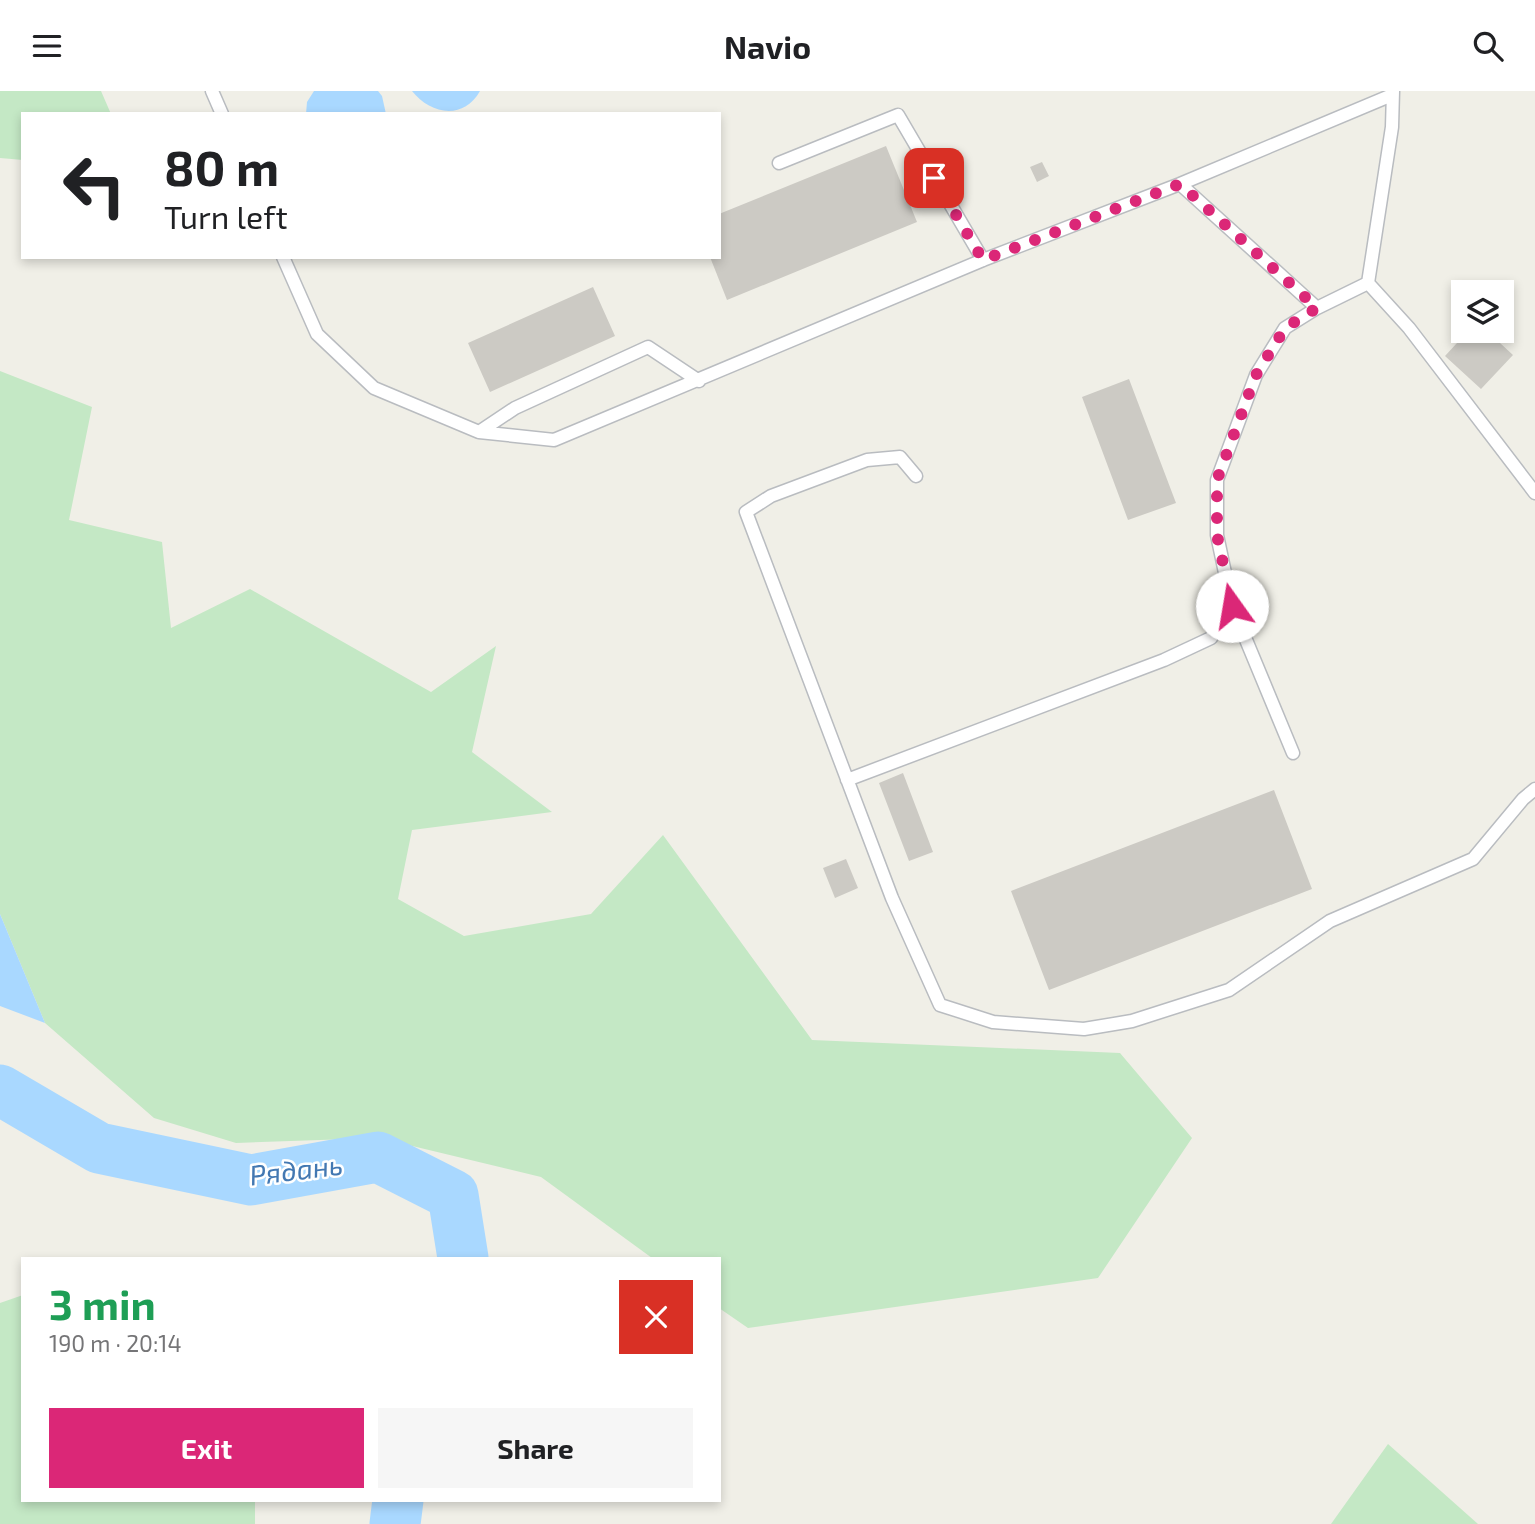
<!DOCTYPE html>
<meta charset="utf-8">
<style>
:root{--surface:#fff;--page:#f6f6f6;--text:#202124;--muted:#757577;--accent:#db2777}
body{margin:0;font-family:"Exo 2",sans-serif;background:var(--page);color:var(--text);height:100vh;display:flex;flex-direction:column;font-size:26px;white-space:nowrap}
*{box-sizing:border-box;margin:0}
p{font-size:23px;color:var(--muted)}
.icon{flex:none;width:38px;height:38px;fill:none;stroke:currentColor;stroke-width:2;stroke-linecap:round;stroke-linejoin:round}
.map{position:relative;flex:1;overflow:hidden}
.side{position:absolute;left:21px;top:1166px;width:700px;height:245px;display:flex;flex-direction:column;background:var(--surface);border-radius:0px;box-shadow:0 4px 10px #0003}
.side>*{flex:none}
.top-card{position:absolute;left:21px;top:21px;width:700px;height:147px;border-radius:0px;box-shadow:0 4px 10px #0003;background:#fff;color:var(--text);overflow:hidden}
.controls{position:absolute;left:1451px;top:189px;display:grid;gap:14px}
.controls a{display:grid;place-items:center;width:63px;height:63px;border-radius:0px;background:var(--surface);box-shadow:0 4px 10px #0003;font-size:35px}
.pin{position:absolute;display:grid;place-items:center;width:60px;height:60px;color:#fff;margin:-30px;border-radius:14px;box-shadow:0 4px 10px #0006}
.me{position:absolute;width:77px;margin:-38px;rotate:347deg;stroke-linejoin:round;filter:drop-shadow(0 0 5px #0008)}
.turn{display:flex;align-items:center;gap:24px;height:147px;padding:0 28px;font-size:32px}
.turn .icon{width:91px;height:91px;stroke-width:2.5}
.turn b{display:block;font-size:49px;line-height:60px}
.round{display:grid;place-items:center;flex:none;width:74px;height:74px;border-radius:0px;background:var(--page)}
.overview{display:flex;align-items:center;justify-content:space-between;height:119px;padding:0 28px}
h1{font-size:42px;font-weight:700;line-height:52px;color:#1e9e55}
.cta{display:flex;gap:14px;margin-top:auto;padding:14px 28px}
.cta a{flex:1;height:80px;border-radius:0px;background:var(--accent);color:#fff;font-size:28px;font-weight:700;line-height:80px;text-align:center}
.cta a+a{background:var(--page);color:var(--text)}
header{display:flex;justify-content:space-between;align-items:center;height:91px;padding:0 28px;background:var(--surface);font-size:32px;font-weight:700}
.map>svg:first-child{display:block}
.green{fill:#c4e8c5}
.water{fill:#a9d8ff}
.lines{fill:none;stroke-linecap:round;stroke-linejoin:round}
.river{stroke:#a9d8ff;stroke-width:51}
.building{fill:#cccac4}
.service-casing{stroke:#b9bcc0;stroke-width:15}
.service{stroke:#fff;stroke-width:12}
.route{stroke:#db2777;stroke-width:12;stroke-dasharray:0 21.6}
.labels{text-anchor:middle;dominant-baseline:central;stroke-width:5;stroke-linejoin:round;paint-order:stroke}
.water-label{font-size:28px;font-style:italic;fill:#4378b2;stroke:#fff}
</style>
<header><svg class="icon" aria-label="menu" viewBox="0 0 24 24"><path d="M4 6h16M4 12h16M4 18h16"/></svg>Navio<svg class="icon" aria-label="search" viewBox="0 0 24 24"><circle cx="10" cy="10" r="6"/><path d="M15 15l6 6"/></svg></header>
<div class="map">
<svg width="1535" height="1433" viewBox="0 0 1535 1433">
<rect width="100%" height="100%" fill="#f0efe7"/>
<path class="green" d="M0 0H101L111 23H23V69L0 67Z
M0 280 92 316 69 429 162 451 171 537 250 498 431 601 496 555 472 661 552 721 412 739 398 808 464 845 591 823 663 744 812 949 1120 962 1192 1047 1098 1187 748 1237 719 1217V1167H652L541 1086 379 1047 236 1052 154 1027 45 932 0 823Z
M23 1204V1409H258L255 1411V1433H0V1212Z
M1388 1353 1478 1433H1331Z"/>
<path class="water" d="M314 0H378L382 5 386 23H306L307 11Z
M412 0H480C463 30 430 23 412 0Z
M0 823 45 932 0 915Z"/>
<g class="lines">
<path class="river" d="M0 999 99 1057 251 1089 378 1066 453 1104 463 1167
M395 1433 398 1409"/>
</g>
<path class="building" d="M886 55 917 131 727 209 710 166H719V123Z
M1042 71 1049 85 1037 91 1030 76Z
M593 196 615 245 490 301 468 252Z
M1468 240H1487L1513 264 1481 298 1445 265Z
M1129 288 1176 412 1128 429 1082 306Z
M903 682 933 761 909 770 879 692Z
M1274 699 1312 798 1049 899 1011 800Z
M846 768 858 797 835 807 823 777Z"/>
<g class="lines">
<defs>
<path id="service" d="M212 0 222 23
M1393 0 1392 36 1368 192 1409 237 1535 402
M779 72 898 24 983 169
M1180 93 1317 217
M283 166 317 243 374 297 479 341 554 349 983 169 1180 93 1392 4
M479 341 515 317 648 256 699 290
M916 385 900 366 867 369 771 405 746 421 892 807 940 914 993 931 1084 938 1132 930 1229 899 1330 830 1473 768 1523 708 1535 698
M1232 515 1293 662
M847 689 1164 569 1211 547 1232 515 1217 444V389L1256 284 1285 237 1317 217 1368 192"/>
</defs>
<use href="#service" class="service-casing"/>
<use href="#service" class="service"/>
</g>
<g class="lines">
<path class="route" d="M934 87 983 169 1180 93 1317 217 1285 237 1256 284 1217 389V444L1232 515"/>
</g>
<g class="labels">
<g class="water-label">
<text transform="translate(296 1078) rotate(-7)">Рядань</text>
</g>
</g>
</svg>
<div class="controls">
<a><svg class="icon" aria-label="layers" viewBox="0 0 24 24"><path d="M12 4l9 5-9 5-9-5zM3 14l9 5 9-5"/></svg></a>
</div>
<div class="pin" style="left:934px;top:87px;background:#d93025"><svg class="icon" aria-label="arrive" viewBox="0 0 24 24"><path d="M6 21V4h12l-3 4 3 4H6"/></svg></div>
<svg class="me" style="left:1232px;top:515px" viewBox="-20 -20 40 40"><circle r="19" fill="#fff"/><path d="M0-13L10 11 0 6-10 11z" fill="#db2777"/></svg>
<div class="top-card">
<div class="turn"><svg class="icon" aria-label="left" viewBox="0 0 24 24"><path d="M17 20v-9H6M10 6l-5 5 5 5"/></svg><div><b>80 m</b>Turn left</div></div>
</div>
<section class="side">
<div class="overview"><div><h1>3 min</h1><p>190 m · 20:14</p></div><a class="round" style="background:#d93025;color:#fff"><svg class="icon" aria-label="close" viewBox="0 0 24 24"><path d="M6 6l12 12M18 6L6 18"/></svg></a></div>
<div class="cta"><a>Exit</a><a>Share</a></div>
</section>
</div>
